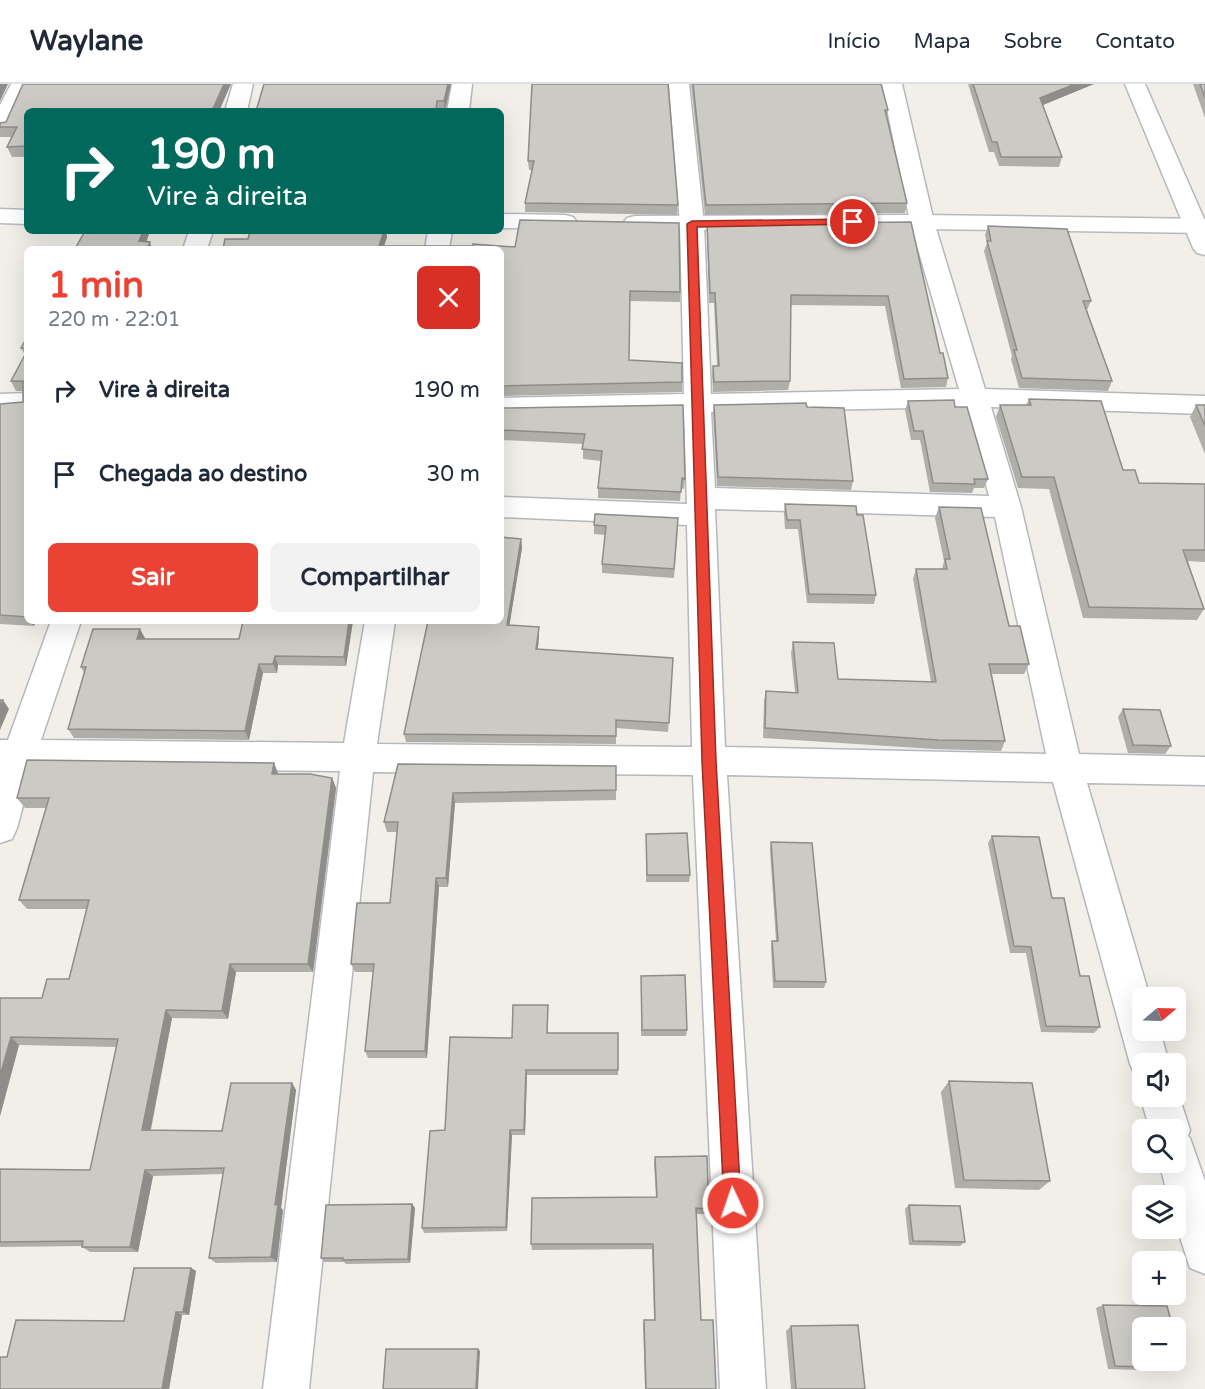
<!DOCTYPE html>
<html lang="pt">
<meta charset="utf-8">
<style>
:root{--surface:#fff;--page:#f2f2f3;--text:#1f2937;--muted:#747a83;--line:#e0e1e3;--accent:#ea4335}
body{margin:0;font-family:"Varela Round",sans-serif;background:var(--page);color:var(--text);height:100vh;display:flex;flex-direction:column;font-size:22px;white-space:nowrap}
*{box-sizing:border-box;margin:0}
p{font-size:20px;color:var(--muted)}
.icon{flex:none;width:33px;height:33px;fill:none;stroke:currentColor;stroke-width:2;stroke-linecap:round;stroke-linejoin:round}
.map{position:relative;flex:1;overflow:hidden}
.sheet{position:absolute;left:24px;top:162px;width:480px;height:378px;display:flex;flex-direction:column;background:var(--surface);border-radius:9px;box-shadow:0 6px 24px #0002}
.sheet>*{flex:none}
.guide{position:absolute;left:24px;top:24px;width:480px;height:126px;border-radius:9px;box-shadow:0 6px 24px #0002;background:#00695c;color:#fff;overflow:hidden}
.needle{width:39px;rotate:71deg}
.fabs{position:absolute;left:1132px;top:903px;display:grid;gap:12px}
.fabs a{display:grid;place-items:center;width:54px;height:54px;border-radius:9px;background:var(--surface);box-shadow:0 6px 24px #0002;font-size:30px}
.pin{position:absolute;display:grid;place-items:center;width:51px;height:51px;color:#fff;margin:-26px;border:3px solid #fff;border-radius:50%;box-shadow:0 2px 6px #0007}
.me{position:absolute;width:66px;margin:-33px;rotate:357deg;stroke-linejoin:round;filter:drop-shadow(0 0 4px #0008)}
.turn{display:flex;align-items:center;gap:21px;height:126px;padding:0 24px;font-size:27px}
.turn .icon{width:78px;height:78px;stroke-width:2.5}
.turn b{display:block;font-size:42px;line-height:51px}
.round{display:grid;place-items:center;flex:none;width:63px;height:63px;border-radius:9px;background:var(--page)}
.overview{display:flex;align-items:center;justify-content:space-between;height:102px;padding:0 24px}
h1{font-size:36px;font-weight:700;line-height:45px;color:var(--accent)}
.cta{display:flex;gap:12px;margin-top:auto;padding:12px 24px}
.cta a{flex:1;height:69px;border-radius:9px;background:var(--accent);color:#fff;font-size:24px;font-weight:700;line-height:69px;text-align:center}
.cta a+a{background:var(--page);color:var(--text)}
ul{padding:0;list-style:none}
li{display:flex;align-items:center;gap:18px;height:84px;padding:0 24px}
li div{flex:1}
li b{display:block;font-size:22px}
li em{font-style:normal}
header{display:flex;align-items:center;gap:36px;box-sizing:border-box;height:84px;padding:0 30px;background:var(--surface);border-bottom:2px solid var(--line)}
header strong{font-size:28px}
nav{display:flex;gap:33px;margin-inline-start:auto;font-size:21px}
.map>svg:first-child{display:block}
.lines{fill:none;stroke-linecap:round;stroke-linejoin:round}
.street-casing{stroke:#b5b8bc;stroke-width:3}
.secondary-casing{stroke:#b6babf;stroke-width:3}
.street{fill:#fff;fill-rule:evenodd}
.secondary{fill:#fff;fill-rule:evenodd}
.wall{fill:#afaea9}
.shaded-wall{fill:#8f8d8a}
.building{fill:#cccac5;stroke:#8f8d8a;stroke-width:1.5}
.route{fill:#ea4335;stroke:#982c22;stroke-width:1.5}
</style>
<header>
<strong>Waylane</strong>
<nav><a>Início</a><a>Mapa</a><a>Sobre</a><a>Contato</a></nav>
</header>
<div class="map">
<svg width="1205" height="1305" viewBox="0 0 1205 1305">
<rect width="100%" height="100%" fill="#f1efe8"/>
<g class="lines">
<defs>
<path id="street" d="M11 0H31L11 42 8 47 0 48V21Z
M233 0H253L247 27H225Z
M452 0H472L469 27H447Z
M669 0H689L704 140 711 310 959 305 910 138 882 0H902L934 138 985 305 1205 312V330L991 323 1021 423 1079 670 1205 673V701L1087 699 1150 914H1143V946H1160L1169 980H1143V996L1136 994 1130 980 1053 698 727 691 766 1305H720L693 691 373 688 309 1305H263L340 687 33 684 17 744 12 755 0 759V656H8L51 537H81L41 656 344 659 365 537H395L377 660 692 663 687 441 501 433V413L687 420 684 329 501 332V314L684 310 680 140ZM964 323 989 412 715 404 711 328ZM715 425 995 433 1046 670 725 663Z
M1125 0H1145L1205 137V171L1197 169 1193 164Z
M189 147H213L207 165H183Z
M428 147H452L449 165H425Z
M27 309V327L0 328V310Z
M1176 1003 1190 1046 1188 1052 1190 1054 1205 1097V1190L1190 1184 1176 1141V1112H1168L1159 1078H1176V1046H1150L1140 1012 1143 1005V1012H1176Z"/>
<path id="secondary" d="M0 125 27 126V140L0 139Z
M501 130 565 131 573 133 577 138 573 143 565 145 501 144Z
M922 131 1205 135V149L922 145 635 146 627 144 623 139 627 134 635 132Z"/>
</defs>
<use href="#street" class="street-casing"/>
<use href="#secondary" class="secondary-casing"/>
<use href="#street" class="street"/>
<use href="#secondary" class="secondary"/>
</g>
<path class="wall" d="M23 0H231L219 27H27V73H12L7 63 12 53H0V39L6 38Z
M451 0 445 27H256Z
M532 0 678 121 677 131 525 128V119L532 86H529L528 77Z
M691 0H881L888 26 887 33 907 119 905 129 705 131Z
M968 0H1094L1043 21 1062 73 1059 83 999 82 994 68H989Z
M1193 0H1205V34Z
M520 136 679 139 680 208V218L629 217V276L682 279V308L501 312V165H223L225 155H248L250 147H384L382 153 384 147H386L387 153 384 162H473V160L515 163Z
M911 138 940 269 948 294 946 303 901 304 885 222 791 221 790 297 788 306 713 308 712 291 713 282H717L714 219H709L707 149V140Z
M988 142 1091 217 1087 226 1112 297 1108 307 1019 304 1011 275 1012 272 984 167 987 159 985 151Z
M27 253V537H36L34 542 0 540V320L23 318V307H16L11 297 25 271 21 264Z
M1029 315 1139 399 1205 400V478L1188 477 1204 525 1197 536 1083 534 1049 405 1018 404 996 333 1000 321H1026Z
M908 317 955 323 988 395 984 404H974L972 409 930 408 920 356H911L905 326Z
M683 321 685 395 684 405 681 404 680 417 598 414V404L601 377 583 375V360L501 356V324Z
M714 321 807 323 853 397 851 406 717 402 713 330Z
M1196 321H1205V370L1190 333Z
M785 420 876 511 874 520 807 519 798 445H785L784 429Z
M939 423 1009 542 1029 580 1024 590H992L1005 657 1001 667 934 665 763 654 764 616 766 607 795 608 791 569 793 558 838 595 931 598 913 495 916 485H942L944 477 935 434Z
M594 441 678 443 674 494 602 489V480L605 451 594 450Z
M521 455 522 464 509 541 539 552 538 565 673 574 668 648 616 644V660L406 658 404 650Z
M243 537H353L346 582 278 581 277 589H263L249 656 74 654 68 645 84 589 81 583 145 554V555H239Z
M1123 625 1171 662 1165 670 1128 669 1118 633Z
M274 679 278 690 332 694 336 704 313 888H236L228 935 172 934 151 1046 222 1047 292 999 296 1006 281 1124 283 1126 277 1178 216 1179 209 1174 223 1090 153 1092 138 1168H90L82 1163V1162L0 1163V1085L90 1086 117 963 19 961 0 1032V914H42L69 895 87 825H27L19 816 46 724H25L17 714Z
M398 680 616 682V716L455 719 448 803H439L427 974H368L365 967 374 888H355L351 880 390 819 397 748H387L384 738Z
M646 750 690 791 689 798H646Z
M992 752 1052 814 1100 943 1094 949 1041 948 1026 869H1010L988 759Z
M771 758 826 898 824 904H773L771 863 772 857H776L770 766Z
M641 892 687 946 686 952H641Z
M548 921V949H618V991H527L525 1051H512L507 1147 424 1149 422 1144 445 1046Z
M949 997 1050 1097 1039 1106 955 1104 941 1008Z
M655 1073 709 1125 707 1130H696L701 1236 716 1305H645L643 1240 644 1236H654L652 1165 532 1166 531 1160 656 1113 654 1080Z
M412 1120 415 1124 410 1179 346 1180 344 1178H324L321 1174Z
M909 1121 965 1158 960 1162 909 1161 905 1125Z
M191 1184 196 1187 189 1231H182L169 1305H0L7 1273 124 1237Z
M1103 1221 1182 1284 1175 1287 1108 1285 1096 1224Z
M791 1242 865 1305H791L786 1247Z"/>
<path class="shaded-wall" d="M0 0H8L0 17Z
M224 0H231L219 27H212Z
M448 0H451L445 27 444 17Z
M1075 0H1094L1038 23 1040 14Z
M143 147H150L144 165 139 157Z
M384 147H386L387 153 383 165 379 162Z
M150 158 152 165H147Z
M521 455 522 464 508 550 507 541Z
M30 537H36L34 542Z
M349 537H353L346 582 344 573Z
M539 543V552L537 574 536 565Z
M140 545 145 554 142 565 137 555Z
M275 572 278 581 277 589 273 580Z
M259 580 263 589 249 656 245 647Z
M3 616 9 625 0 646V624Z
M274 679 278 689 276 700 272 690Z
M332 694 336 704 313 888 308 880Z
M453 709 455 719 448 803 446 794Z
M436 794 439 803 427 974 425 967Z
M230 880 236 888 228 935 222 927Z
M166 926 172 934 149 1053 142 1046Z
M11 953 19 961 0 1032V992Z
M526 986 527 991 525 1051 524 1046Z
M292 999 296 1006 281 1124 283 1126 277 1178 271 1173 275 1121Z
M510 1046 512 1051 507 1147 506 1143Z
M145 1086 153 1092 138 1168 130 1163Z
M412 1120 415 1124 410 1179 408 1175Z
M191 1184 196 1187 189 1231 183 1228Z
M176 1228 182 1231 169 1305H162Z
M478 1265 480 1267 478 1305H476Z"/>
<path class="building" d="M23 0H224L212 27H27V62L7 63 17 43H0V39L6 38Z
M264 0H448L444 17H437L436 27H256Z
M532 0H668L678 121 525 119 534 77H528Z
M693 0H881L888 26H885L907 119 706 121Z
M973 0H1075L1040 14 1062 73H1001L997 58H992Z
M1200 0H1205V14Z
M520 136 679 139 680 208 630 207 629 276 682 279V298L501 302V165H223L225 155H248L250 147H384L379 162H473V160L515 163Z
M911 138 940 269H943L948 294 904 295 888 212 791 211 790 297 714 298 713 282H719L715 209H710L707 140Z
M988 142 1067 145 1091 217H1083L1112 297 1022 294 1014 266H1017L987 157H991Z
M85 147H143L139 157 150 158 147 165H75Z
M27 253V264H21Z
M27 267V533L0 531V320L23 318V297H11Z
M1029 315 1101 317 1123 386H1135L1139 399 1205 400V466H1183L1204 525 1089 523 1054 393H1022L1000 321H1031Z
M954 316 955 323H967L988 395H974L975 400 933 399 923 347H914L908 317Z
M806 319 807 323 844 324 853 397 718 393 714 321Z
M683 321 685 395 682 394 681 408 598 404 602 367 582 365 585 350 501 346V324Z
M1196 321H1205V342Z
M785 420 856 422 857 431H863L876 511 809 510 800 436H787Z
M939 423 981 424 1009 542H1020L1029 580H989L1005 657 938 656 765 644 766 607 798 609 793 558 834 559 838 595 936 598 916 485H947L945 475H950Z
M595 430 678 434 674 485 602 480 606 442 594 441Z
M501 453 521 455 507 541 539 543 536 565 673 574 669 639 616 636V652L404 650 428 537H501Z
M243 537H349L344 573 275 572 273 580H259L245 647 68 645 86 583H81L93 545H140L137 555H239Z
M0 616H3L0 624Z
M1123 625 1160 626 1171 662 1133 661Z
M27 676 274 679 272 690H310L332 694 308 880H230L222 927 166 926 142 1046 222 1047 231 999H292L275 1121 278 1120 271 1173 209 1174 224 1084 145 1086 130 1163H82L83 1157 0 1158V1085L90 1086 118 955 11 953 0 992V914H42L47 895H69L89 816H19L49 714H17Z
M398 680 616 682V706L453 709 446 794H436L425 967H365L374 880H351L357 819H390L398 738H384Z
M687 749 690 791H647L646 750Z
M992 752 1039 753 1052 814H1064L1080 892H1089L1100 943 1046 942 1031 863 1014 862Z
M771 758 812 759 826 898 775 897 772 857H778Z
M685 891 687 946H642L641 892Z
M513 921H548L547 949H618V986H526L524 1046H510L506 1143 422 1144 430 1047 445 1046 450 953 512 954Z
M949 997 1032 999 1050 1097 964 1096Z
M707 1072 709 1125 696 1124 701 1236H713L716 1305H646L644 1236H655L653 1160H531L532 1114 657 1113 655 1073Z
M412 1120 408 1175 343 1176V1174H321L326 1121Z
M909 1121 960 1122 965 1158 913 1157Z
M134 1184H191L183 1228H176L162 1305H0V1273H7L16 1236 124 1237Z
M1103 1221 1167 1222 1173 1244H1143V1276H1176V1257L1182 1284 1115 1282Z
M858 1241 865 1305H796L791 1242Z
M386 1265H478L476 1305H383Z"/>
<path class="route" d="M853 135 857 136V140L697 143 716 677 741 1119 739 1125 733 1128 727 1125 724 1119 702 677 687 140 692 137Z"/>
</svg>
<div class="fabs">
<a><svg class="needle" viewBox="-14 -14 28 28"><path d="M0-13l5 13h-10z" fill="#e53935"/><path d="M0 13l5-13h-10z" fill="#747a83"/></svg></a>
<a><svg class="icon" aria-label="sound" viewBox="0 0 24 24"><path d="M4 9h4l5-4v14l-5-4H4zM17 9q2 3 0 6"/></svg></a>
<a><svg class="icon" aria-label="search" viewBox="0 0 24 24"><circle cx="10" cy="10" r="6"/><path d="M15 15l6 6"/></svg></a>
<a><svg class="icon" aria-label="layers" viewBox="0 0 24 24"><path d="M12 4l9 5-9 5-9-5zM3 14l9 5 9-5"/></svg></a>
<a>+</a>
<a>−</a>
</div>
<div class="pin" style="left:853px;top:138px;background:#d93025"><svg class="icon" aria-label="arrive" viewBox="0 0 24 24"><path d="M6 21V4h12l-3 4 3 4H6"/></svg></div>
<svg class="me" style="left:733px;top:1119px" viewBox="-20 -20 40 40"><circle r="17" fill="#ea4335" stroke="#fff" stroke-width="3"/><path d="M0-11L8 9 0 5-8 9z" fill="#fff"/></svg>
<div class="guide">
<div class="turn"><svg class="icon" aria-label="right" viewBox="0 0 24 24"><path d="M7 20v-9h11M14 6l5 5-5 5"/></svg><div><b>190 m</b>Vire à direita</div></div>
</div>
<section class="sheet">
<div class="overview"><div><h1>1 min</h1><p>220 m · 22:01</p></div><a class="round" style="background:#d93025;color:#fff"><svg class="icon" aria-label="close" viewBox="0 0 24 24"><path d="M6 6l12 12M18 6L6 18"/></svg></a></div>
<ul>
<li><svg class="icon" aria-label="right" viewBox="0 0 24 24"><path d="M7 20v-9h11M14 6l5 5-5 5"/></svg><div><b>Vire à direita</b></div><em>190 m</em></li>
<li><svg class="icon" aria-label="arrive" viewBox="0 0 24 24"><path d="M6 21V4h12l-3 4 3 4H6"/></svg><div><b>Chegada ao destino</b></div><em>30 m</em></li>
</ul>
<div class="cta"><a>Sair</a><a>Compartilhar</a></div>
</section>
</div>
